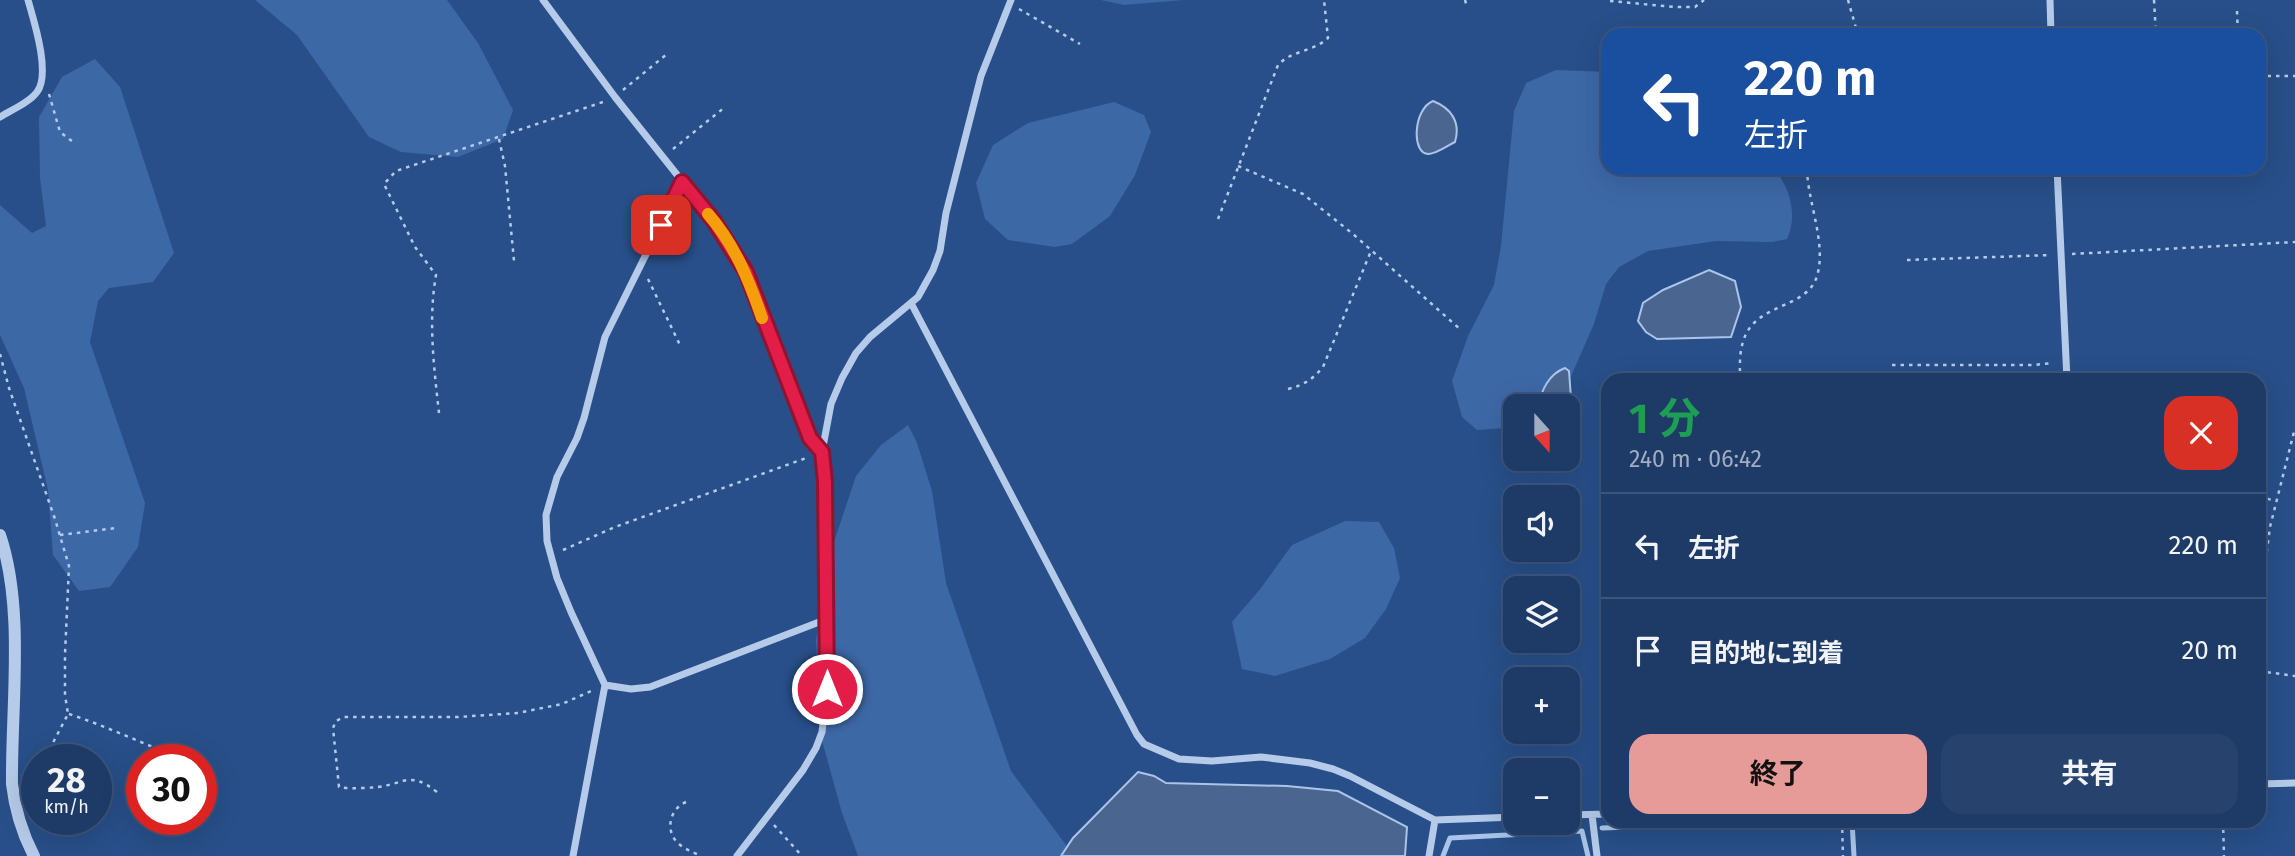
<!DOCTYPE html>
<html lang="ja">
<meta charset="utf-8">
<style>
:root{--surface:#1e3b67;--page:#26426d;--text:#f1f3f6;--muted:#a1adc0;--line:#3c557b;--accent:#e69b98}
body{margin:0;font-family:"Fira Sans","Noto Sans JP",sans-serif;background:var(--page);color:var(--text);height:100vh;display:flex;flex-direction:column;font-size:26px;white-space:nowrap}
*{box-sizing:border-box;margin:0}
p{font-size:23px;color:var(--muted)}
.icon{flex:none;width:38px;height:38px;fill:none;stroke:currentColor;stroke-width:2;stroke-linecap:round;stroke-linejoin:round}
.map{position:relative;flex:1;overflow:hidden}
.drawer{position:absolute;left:1601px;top:373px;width:665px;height:455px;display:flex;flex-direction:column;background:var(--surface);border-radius:21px;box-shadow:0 7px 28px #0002,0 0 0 2px var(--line)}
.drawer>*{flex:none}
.hud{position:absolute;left:1601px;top:28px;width:665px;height:147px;border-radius:21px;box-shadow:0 7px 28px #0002,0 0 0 2px var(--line);background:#1a4fa0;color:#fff;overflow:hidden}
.needle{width:46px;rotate:159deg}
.buttons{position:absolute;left:1503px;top:394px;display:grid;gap:14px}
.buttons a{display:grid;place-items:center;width:77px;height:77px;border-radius:14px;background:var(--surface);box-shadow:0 7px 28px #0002,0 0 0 2px var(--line);font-size:35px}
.speed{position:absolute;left:21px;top:744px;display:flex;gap:14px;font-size:35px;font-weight:700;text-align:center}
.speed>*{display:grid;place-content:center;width:91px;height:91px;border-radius:50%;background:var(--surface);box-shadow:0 7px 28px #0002,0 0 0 2px var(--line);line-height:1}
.speed small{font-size:18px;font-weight:400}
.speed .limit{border:10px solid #d22;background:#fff;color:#111}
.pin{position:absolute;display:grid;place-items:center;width:60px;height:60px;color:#fff;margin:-30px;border-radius:14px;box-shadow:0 4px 10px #0006}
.me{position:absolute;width:77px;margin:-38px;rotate:0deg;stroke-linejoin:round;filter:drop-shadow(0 0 5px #0008)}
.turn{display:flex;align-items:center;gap:24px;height:147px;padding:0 28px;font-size:32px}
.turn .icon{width:91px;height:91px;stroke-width:2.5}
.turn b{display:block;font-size:49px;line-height:60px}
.round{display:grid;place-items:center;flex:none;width:74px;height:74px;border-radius:21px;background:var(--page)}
.overview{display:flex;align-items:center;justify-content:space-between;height:119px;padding:0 28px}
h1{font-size:42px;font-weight:700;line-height:52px;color:#1e9e55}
.primary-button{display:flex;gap:14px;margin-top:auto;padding:14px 28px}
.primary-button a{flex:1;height:80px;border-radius:21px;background:var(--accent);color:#111;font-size:28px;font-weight:700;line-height:80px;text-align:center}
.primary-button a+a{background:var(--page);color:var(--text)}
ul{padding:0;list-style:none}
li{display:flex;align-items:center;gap:21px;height:105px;padding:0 28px;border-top:2px solid var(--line)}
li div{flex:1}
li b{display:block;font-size:26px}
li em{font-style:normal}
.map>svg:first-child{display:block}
.green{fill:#3d68a6}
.water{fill:#4a6690;stroke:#aac5e9;stroke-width:2}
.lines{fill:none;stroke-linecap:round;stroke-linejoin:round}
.stream{stroke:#aac5e9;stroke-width:5}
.path{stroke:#b5cbe9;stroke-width:2.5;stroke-dasharray:3.5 5;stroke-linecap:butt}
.minor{stroke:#b5cbe9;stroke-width:7}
.tertiary{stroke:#b5cbe9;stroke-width:12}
.route-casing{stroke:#92132f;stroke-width:18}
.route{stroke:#e11d48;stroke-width:12}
.slow{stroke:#f59e0b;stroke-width:12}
</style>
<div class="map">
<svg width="2295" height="856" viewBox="0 0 2295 856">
<rect width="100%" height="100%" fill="#284f89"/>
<path class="green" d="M255 0H447L478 43 513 110 503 139 458 157 401 152 369 137 297 35Z
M1101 0H1184L1124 5Z
M95 59 120 87 174 253 153 282 109 288 98 301 90 342 145 503 138 547 110 587 79 591 53 555 48 490 24 388 0 335V205L32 233 46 226 40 178 39 117 62 77Z
M1556 70 1608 72V168H1773C1790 186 1798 216 1787 239L1772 242 1716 241 1648 251 1619 267 1606 284 1594 324 1568 383 1546 406H1516L1515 425 1505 428 1477 430 1462 417 1452 381 1468 336 1494 285 1501 246 1514 111 1526 83Z
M1114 102 1144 115 1151 132 1135 175 1110 216 1072 244 1055 247 1008 240 985 219 976 183 993 145 1028 123Z
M908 425 917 443 932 491 946 583 1011 771 1066 845 1070 856H858L842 813 821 737 816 640 827 563 856 476 881 445Z
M1345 521 1379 522 1394 548 1400 578 1386 609 1365 638 1330 659 1275 676 1242 669 1232 622 1261 588 1292 545Z"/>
<path class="water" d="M1433 101C1451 108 1461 122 1455 142 1447 146 1438 153 1429 154 1411 155 1413 109 1433 101Z
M1709 270 1735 281 1741 307 1731 337 1657 339 1646 332 1638 321 1643 303 1663 290Z
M1565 368 1569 371 1572 412 1568 416V406H1539C1541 390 1549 374 1565 368Z
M1138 772 1154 776 1166 783 1287 786 1338 791 1407 827 1405 856H1061L1073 838Z"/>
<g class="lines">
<path class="stream" d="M1852 821 1854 856
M1602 828 1788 821
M1443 856 1450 838 1582 831 1588 856"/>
<path class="path" d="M1465 0 1467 7
M1848 0 1858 35
M2154 0 2156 35
M1610 1 1675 7H1695L1704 0
M1019 9 1080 44
M2237 11 2238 35
M2259 76H2295
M623 90 667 54
M49 94 60 132 73 142
M499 139 505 166 514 261
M673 149 725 107
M1238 166 1303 194 1353 234 1461 330
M1218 219 1278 65C1292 50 1313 52 1328 38L1324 0
M2072 254 2295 242
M1907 260 2051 255
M648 279 680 345
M0 354 9 388 55 519 69 566 65 654V695L68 714 44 760
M1892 365H2033L2053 363
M1740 380C1740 367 1739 354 1743 342 1754 302 1807 310 1817 276 1827 244 1807 200 1807 168
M1288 389C1304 385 1313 379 1323 367L1371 251
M439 413C434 368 428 320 436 275L415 247 384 184 396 171 603 102
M2259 497 2277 501
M60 535 116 528
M563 550 615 527 809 457
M2259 611 2270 527 2295 428
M2259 671 2295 676
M69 714C109 727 147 746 187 760
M201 764 214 769
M27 782 37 771
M437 792C410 771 406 783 378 787 366 788 351 789 339 787L333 728 336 721 344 717H458L518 713 562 704 591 691
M686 802C671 808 665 828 676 841 682 848 692 852 701 856
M1842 821 1843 856
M2223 821 2224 856
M774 825 802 856"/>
<path class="minor" d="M543 0 615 97 714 221 734 249 753 290 810 438 822 452
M2050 0 2051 35
M0 117C11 110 29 103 37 92 51 74 34 21 28 0
M2057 168 2067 380
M911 303 1137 735 1144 744 1179 759 1212 761 1261 757 1310 763 1333 769 1350 776 1435 820 1516 817
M605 685 631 689 650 687 827 619
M2259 784 2295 783
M1568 815 1608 814
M1592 815 1597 856
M573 856 605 685 571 612 557 578 547 541 546 515 557 477 577 438 584 418 605 337 682 182
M737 856 803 770 816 748 822 732 827 689 826 513 822 452 831 404 842 378 856 353 870 337 918 297 933 270 940 251 946 213 981 76 1011 0
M1429 856 1435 820"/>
<path class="tertiary" d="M0 535C25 609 11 707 12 784 15 810 22 833 34 856"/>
</g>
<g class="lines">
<defs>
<path id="route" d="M661 225 682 182 714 221 746 272 810 438 822 452 825 482 827 689"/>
</defs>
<use href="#route" class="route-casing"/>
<use href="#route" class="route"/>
<path class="slow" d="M708 214C735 245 749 280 762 318"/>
</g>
</svg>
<div class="buttons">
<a><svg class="needle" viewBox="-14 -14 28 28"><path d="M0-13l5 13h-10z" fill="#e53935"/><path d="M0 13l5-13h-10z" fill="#a1adc0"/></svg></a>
<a><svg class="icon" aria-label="sound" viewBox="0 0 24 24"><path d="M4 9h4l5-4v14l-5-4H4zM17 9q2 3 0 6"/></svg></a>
<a><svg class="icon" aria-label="layers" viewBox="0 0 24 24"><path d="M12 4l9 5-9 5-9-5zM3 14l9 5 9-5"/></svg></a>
<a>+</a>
<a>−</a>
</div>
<div class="speed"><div>28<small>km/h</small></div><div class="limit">30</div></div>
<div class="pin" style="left:661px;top:225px;background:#d93025"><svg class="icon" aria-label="arrive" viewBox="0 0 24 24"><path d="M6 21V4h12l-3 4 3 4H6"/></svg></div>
<svg class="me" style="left:827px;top:689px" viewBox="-20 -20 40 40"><circle r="17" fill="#e11d48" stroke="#fff" stroke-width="3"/><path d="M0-11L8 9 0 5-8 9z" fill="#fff"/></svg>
<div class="hud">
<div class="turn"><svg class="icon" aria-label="left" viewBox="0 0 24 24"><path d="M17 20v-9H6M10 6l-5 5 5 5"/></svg><div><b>220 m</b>左折</div></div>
</div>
<section class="drawer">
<div class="overview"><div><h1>1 分</h1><p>240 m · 06:42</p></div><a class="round" style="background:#d93025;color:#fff"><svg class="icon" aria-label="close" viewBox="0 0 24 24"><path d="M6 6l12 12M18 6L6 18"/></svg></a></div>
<ul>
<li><svg class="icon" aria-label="left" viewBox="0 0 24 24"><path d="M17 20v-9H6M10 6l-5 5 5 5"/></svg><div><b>左折</b></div><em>220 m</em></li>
<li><svg class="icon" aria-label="arrive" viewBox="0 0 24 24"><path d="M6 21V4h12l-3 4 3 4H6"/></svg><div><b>目的地に到着</b></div><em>20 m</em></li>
</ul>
<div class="primary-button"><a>終了</a><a>共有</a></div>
</section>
</div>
